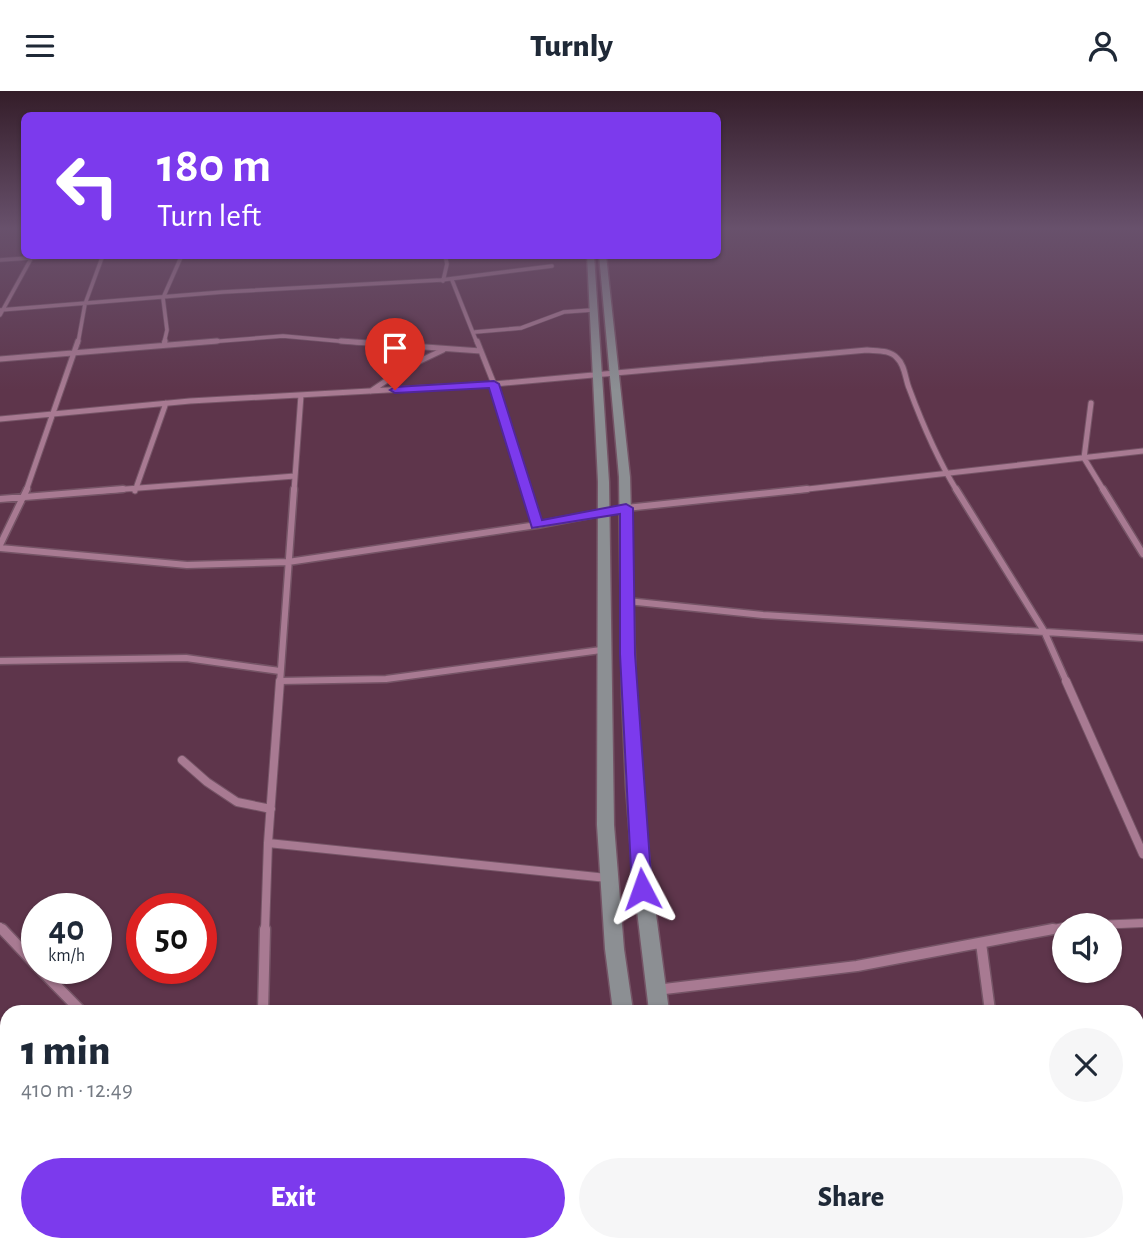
<!DOCTYPE html>
<meta charset="utf-8">
<style>
:root{--surface:#fff;--page:#f6f6f7;--text:#1f2937;--muted:#747a83;--accent:#7c3aed}
body{margin:0;font-family:"Alegreya Sans",sans-serif;background:var(--page);color:var(--text);height:100vh;display:flex;flex-direction:column;font-size:26px;white-space:nowrap}
*{box-sizing:border-box;margin:0}
p{font-size:23px;color:var(--muted)}
.icon{flex:none;width:38px;height:38px;fill:none;stroke:currentColor;stroke-width:2;stroke-linecap:round;stroke-linejoin:round}
.map{position:relative;flex:1;overflow:hidden}
.details{position:absolute;left:0px;top:914px;width:1144px;height:247px;display:flex;flex-direction:column;background:var(--surface);border-radius:21px 21px 0 0;box-shadow:0 2px 5px #0004}
.details>*{flex:none}
.top-card{position:absolute;left:21px;top:21px;width:700px;height:147px;border-radius:10px;box-shadow:0 2px 5px #0004;background:#7c3aed;color:#fff;overflow:hidden}
.buttons{position:absolute;left:1052px;top:822px;display:grid;gap:14px}
.buttons a{display:grid;place-items:center;width:70px;height:70px;border-radius:50%;background:var(--surface);box-shadow:0 2px 5px #0004;font-size:35px}
.speed{position:absolute;left:21px;top:802px;display:flex;gap:14px;font-size:35px;font-weight:700;text-align:center}
.speed>*{display:grid;place-content:center;width:91px;height:91px;border-radius:50%;background:var(--surface);box-shadow:0 2px 5px #0004;line-height:1}
.speed small{font-size:18px;font-weight:400}
.speed .limit{border:10px solid #d22;background:#fff;color:#111}
.pin{position:absolute;display:grid;place-items:center;width:60px;height:60px;color:#fff;margin:-72px -30px;border-radius:50% 50% 50% 0;rotate:-45deg;box-shadow:0 0 7px #0007}
.pin .icon{rotate:45deg}
.me{position:absolute;width:77px;margin:-38px;rotate:356deg;stroke-linejoin:round;filter:drop-shadow(0 0 5px #0008)}
.turn{display:flex;align-items:center;gap:24px;height:147px;padding:0 21px;font-size:32px}
.turn .icon{width:91px;height:91px;stroke-width:2.5}
.turn b{display:block;font-size:49px;line-height:60px}
.round{display:grid;place-items:center;flex:none;width:74px;height:74px;border-radius:37px;background:var(--page)}
.summary{display:flex;align-items:center;justify-content:space-between;height:119px;padding:0 21px}
h1{font-size:42px;font-weight:800;line-height:52px}
.primary-button{display:flex;gap:14px;margin-top:auto;padding:14px 21px}
.primary-button a{flex:1;height:80px;border-radius:42px;background:var(--accent);color:#fff;font-size:28px;font-weight:800;line-height:80px;text-align:center}
.primary-button a+a{background:var(--page);color:var(--text)}
header{display:flex;justify-content:space-between;align-items:center;height:91px;padding:0 21px;background:var(--surface);font-size:32px;font-weight:800}
.map>svg:first-child{display:block}
.lines{fill:none;stroke-linecap:round;stroke-linejoin:round}
.street-far4-casing{stroke:#755466;stroke-width:5}
.street-far3-casing{stroke:#755466;stroke-width:7}
.street-far2-casing{stroke:#755466;stroke-width:9}
.street-far1-casing{stroke:#755466;stroke-width:10}
.street-casing{stroke:#755466;stroke-width:13}
.secondary-casing{stroke:#755466;stroke-width:3}
.street-far4{stroke:#a87a92;stroke-width:3.5}
.street-far3{stroke:#a87a92;stroke-width:5}
.street-far2{stroke:#a87a92;stroke-width:6}
.street-far1{stroke:#a87a92;stroke-width:8}
.street{stroke:#a87a92;stroke-width:10}
.secondary{fill:#8c8f93;fill-rule:evenodd}
.route{fill:#7c3aed;stroke:#51269a;stroke-width:2}
</style>
<header><svg class="icon" aria-label="menu" viewBox="0 0 24 24"><path d="M4 6h16M4 12h16M4 18h16"/></svg>Turnly<svg class="icon" aria-label="person" viewBox="0 0 24 24"><circle cx="12" cy="8" r="4"/><path d="M4 21q1-7 8-7t8 7"/></svg></header>
<div class="map">
<svg width="1143" height="1160" viewBox="0 0 1143 1160">
<rect width="100%" height="100%" fill="#5e354b"/>
<g class="lines">
<defs>
<path id="street-far4" d="M0 169 73 164
M452 189 477 252
M443 190 447 173 445 164
M0 219 223 201 441 189 552 175
M0 224 32 166
M475 241 521 237 564 221 592 219
M78 252 85 213 103 164
M164 252 167 239 163 207 182 164
M195 252 283 245 360 252"/>
<path id="street-far3" d="M341 250 481 260
M477 250 494 293 527 400
M164 254 165 250
M0 268 217 250
M371 300 405 277 443 259
M1091 312 1084 367 1104 400
M0 328 190 310 494 293 867 259C878 260 890 259 897 267 905 274 905 287 909 297 922 332 938 369 957 400
M26 400 78 250
M100 400 295 385
M135 400 166 312
M294 400 301 304
M790 400 1143 360"/>
<path id="street-far2" d="M526 398 537 434
M956 398 1044 540 1067 592
M1103 398 1143 463
M0 408 123 398
M0 454 27 398
M0 457 187 474 288 471 537 434 626 417 807 398
M627 510 763 524 1143 547
M0 570 186 567 280 580
M280 590 386 588 601 559
M280 592 294 398"/>
<path id="street-far1" d="M1066 590 1143 763
M182 669 207 691 237 711 271 718
M268 752 607 787
M1072 835 1143 832
M0 836 4 840
M265 840 268 752 280 590
M1044 840 1064 836"/>
<path id="street" d="M2 838 37 875
M981 852 990 920
M39 877 81 920
M656 899 857 875 1053 838
M263 920 265 838
M254 1153V1160
M280 1153 294 1160
M1049 1153 1051 1160
M699 1155 715 1160"/>
<path id="secondary" d="M587 164H594L609 391 614 734 624 858 633 920H613L605 858 597 734 598 391Z
M599 164H606L630 386 636 606 642 696 651 786 669 920H649L633 786 626 696 622 606 619 386Z
M639 1153H663L664 1160H640Z
M684 1153H708L709 1160H685Z"/>
</defs>
<use href="#street-far4" class="street-far4-casing"/>
<use href="#street-far3" class="street-far3-casing"/>
<use href="#street-far2" class="street-far2-casing"/>
<use href="#street-far1" class="street-far1-casing"/>
<use href="#street" class="street-casing"/>
<use href="#secondary" class="secondary-casing"/>
<use href="#street-far4" class="street-far4"/>
<use href="#street-far3" class="street-far3"/>
<use href="#street-far2" class="street-far2"/>
<use href="#street-far1" class="street-far1"/>
<use href="#street" class="street"/>
<use href="#secondary" class="secondary"/>
</g>
<linearGradient id="sky" x2="0" y2="1"><stop stop-color="#341d29"/><stop offset="0.46" stop-color="#68516c"/><stop offset="1" stop-color="#68516c" stop-opacity="0"/></linearGradient>
<rect width="1143" height="299" fill="url(#sky)"/>
<path class="route" d="M494 290 499 293 542 429 626 413 633 417 635 563 652 798 649 805 642 808 635 805 632 798 620 563V423L532 437 489 297 395 302 390 299 395 296Z"/>
</svg>
<div class="buttons">
<a><svg class="icon" aria-label="sound" viewBox="0 0 24 24"><path d="M4 9h4l5-4v14l-5-4H4zM17 9q2 3 0 6"/></svg></a>
</div>
<div class="speed"><div>40<small>km/h</small></div><div class="limit">50</div></div>
<div class="pin" style="left:395px;top:299px;background:#d93025"><svg class="icon" aria-label="arrive" viewBox="0 0 24 24"><path d="M6 21V4h12l-3 4 3 4H6"/></svg></div>
<svg class="me" style="left:642px;top:798px" viewBox="-20 -20 40 40"><path d="M0-17L14 15 0 8-14 15z" fill="#7c3aed" stroke="#fff" stroke-width="4"/></svg>
<div class="top-card">
<div class="turn"><svg class="icon" aria-label="left" viewBox="0 0 24 24"><path d="M17 20v-9H6M10 6l-5 5 5 5"/></svg><div><b>180 m</b>Turn left</div></div>
</div>
<section class="details">
<div class="summary"><div><h1>1 min</h1><p>410 m · 12:49</p></div><a class="round"><svg class="icon" aria-label="close" viewBox="0 0 24 24"><path d="M6 6l12 12M18 6L6 18"/></svg></a></div>
<div class="primary-button"><a>Exit</a><a>Share</a></div>
</section>
</div>
